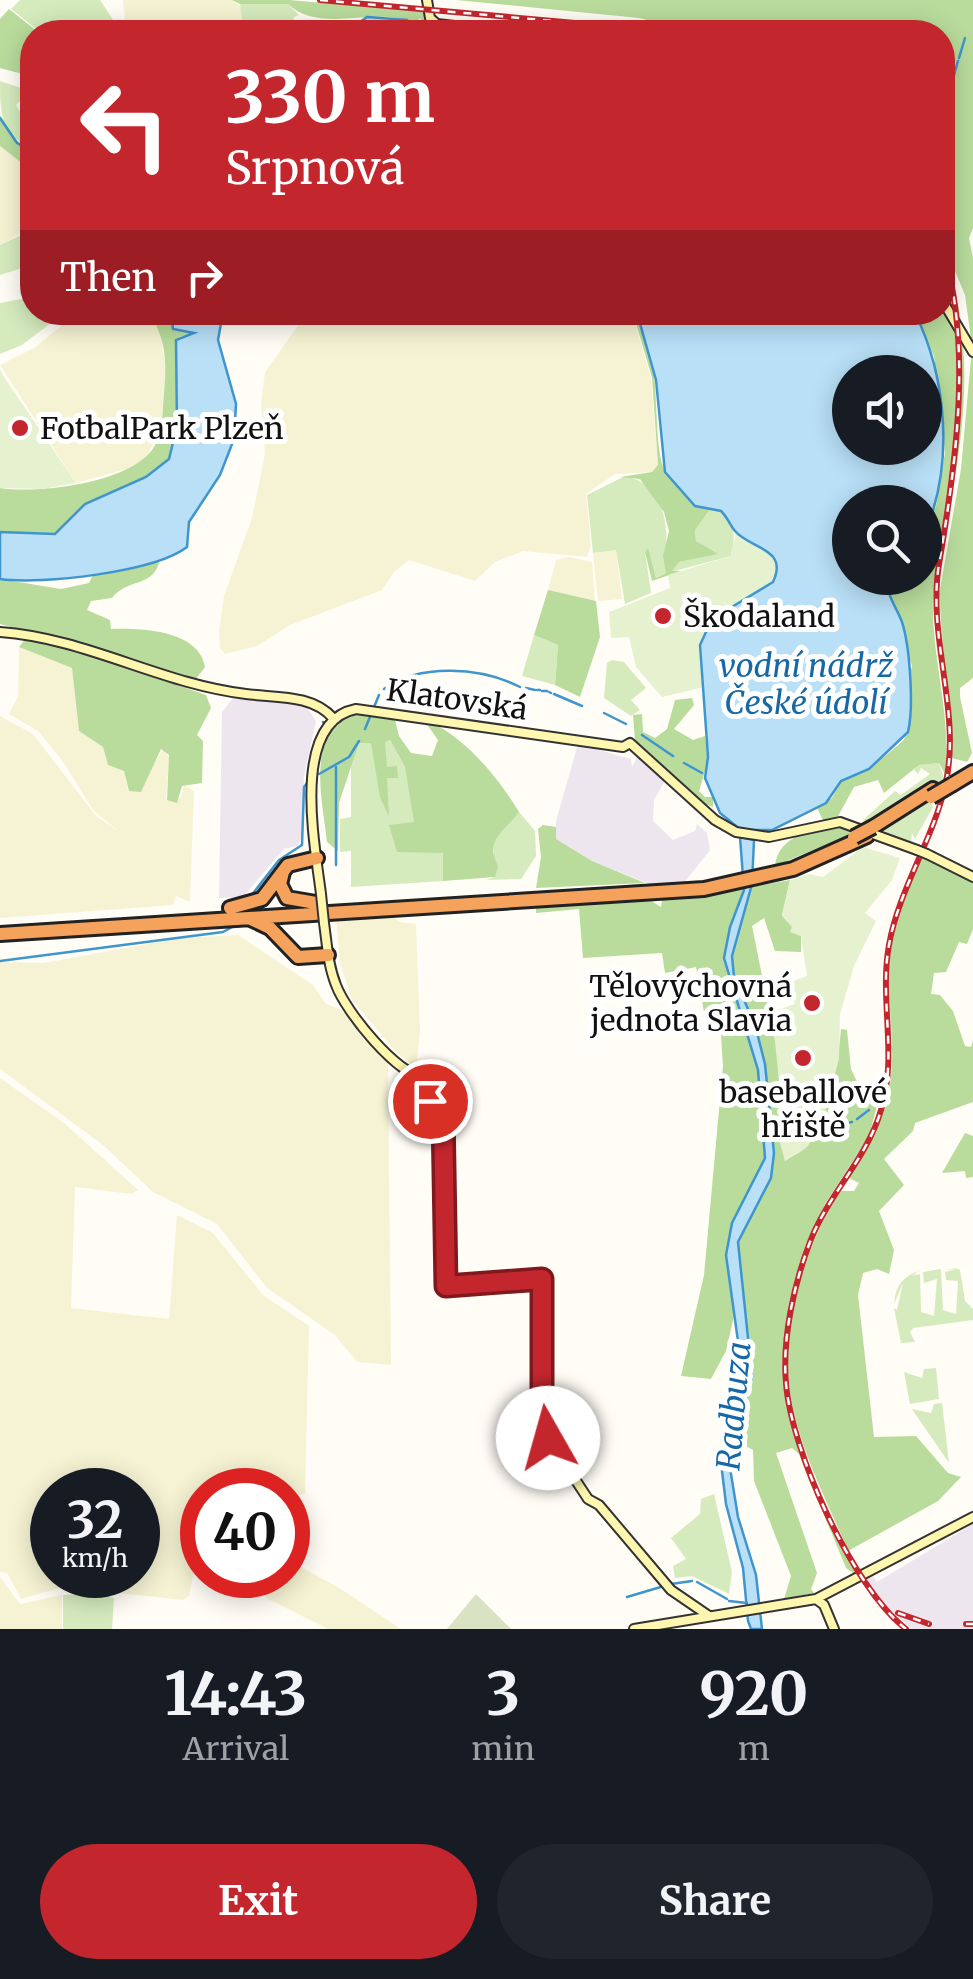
<!DOCTYPE html>
<meta charset="utf-8">
<style>
:root{--surface:#171b24;--page:#20242c;--text:#f1f3f6;--muted:#9ea1a6;--accent:#c4262e}
body{margin:0;font-family:Merriweather,serif;background:var(--page);color:var(--text);height:100vh;display:flex;flex-direction:column;font-size:38px;white-space:nowrap}
*{box-sizing:border-box;margin:0}
p{font-size:32px;color:var(--muted)}
.icon{flex:none;width:55px;height:55px;fill:none;stroke:currentColor;stroke-width:2;stroke-linecap:round;stroke-linejoin:round}
.map{position:relative;height:1629px;overflow:hidden}
.panel{display:flex;flex-direction:column;background:var(--surface);flex:1}
.panel>*{flex:none}
.guide{position:absolute;left:20px;top:20px;width:935px;height:305px;border-radius:40px;box-shadow:0 5px 25px #0003;background:#c4262e;color:#fff;overflow:hidden}
.tools{position:absolute;left:832px;top:355px;display:grid;gap:20px}
.tools a{display:grid;place-items:center;width:110px;height:110px;border-radius:50%;background:var(--surface);box-shadow:0 5px 25px #0003;font-size:50px}
.speed{position:absolute;left:30px;top:1468px;display:flex;gap:20px;font-size:50px;font-weight:700;text-align:center}
.speed>*{display:grid;place-content:center;width:130px;height:130px;border-radius:50%;background:var(--surface);box-shadow:0 5px 25px #0003;line-height:1}
.speed small{font-size:25px;font-weight:400}
.speed .limit{border:15px solid #d22;background:#fff;color:#111}
.pin{position:absolute;display:grid;place-items:center;width:85px;height:85px;color:#fff;margin:-42px;border:5px solid #fff;border-radius:50%;box-shadow:0 2px 10px #0007}
.me{position:absolute;width:110px;margin:-55px;rotate:353deg;stroke-linejoin:round;filter:drop-shadow(0 0 8px #0008)}
.turn{display:flex;align-items:center;gap:35px;height:210px;padding:0 40px;font-size:45px}
.turn .icon{width:130px;height:130px;stroke-width:2.5}
.turn b{display:block;font-size:70px;line-height:85px}
.then{display:flex;align-items:center;height:95px;padding:0 40px;background:#0003;gap:20px;font-size:38px}
.eta{display:flex;justify-content:space-evenly;align-items:center;height:170px;text-align:center}
.eta b{font-size:60px;font-weight:700;line-height:70px}
.button{display:flex;gap:20px;margin-top:auto;padding:20px 40px}
.button a{flex:1;height:115px;border-radius:60px;background:var(--accent);color:#fff;font-size:40px;font-weight:700;line-height:115px;text-align:center}
.button a+a{background:var(--page);color:var(--text)}
.map>svg:first-child{display:block}
.industrial{fill:#eee6ef}
.farmland{fill:#f6f3d4;fill-rule:evenodd}
.green{fill:#d5ebbd}
.forest{fill:#b9dc9c}
.cemetery{fill:#d9e3c4}
.pitch{fill:#e6f2cf}
.water{fill:#b9e0f7;stroke:#3f96cf;stroke-width:2.5;fill-rule:evenodd}
.lines{fill:none;stroke-linecap:round;stroke-linejoin:round}
.stream{stroke:#3f96cf;stroke-width:2.5}
.secondary-casing{stroke:#333;stroke-width:12}
.highway-casing{stroke:#222;stroke-width:18}
.secondary{stroke:#fff6b0;stroke-width:8}
.highway{stroke:#f5a25d;stroke-width:12}
.rail-casing{stroke:#c4262e;stroke-width:6}
.rail{stroke:#fff;stroke-width:2.5;stroke-dasharray:8;stroke-linecap:butt}
.secondary-bridge-casing{stroke:#333;stroke-width:12;stroke-linecap:butt}
.highway-bridge-casing{stroke:#222;stroke-width:18;stroke-linecap:butt}
.secondary-bridge{stroke:#fff6b0;stroke-width:8}
.highway-bridge{stroke:#f5a25d;stroke-width:12}
.route-casing{stroke:#7f191e;stroke-width:25}
.route{stroke:#c4262e;stroke-width:18}
.poi-dot{fill:#c4262e;stroke:#fff;stroke-width:4}
.labels{text-anchor:middle;dominant-baseline:central;stroke-width:10;stroke-linejoin:round;paint-order:stroke}
.poi-label{font-size:30px;fill:#111;stroke:#fff;text-anchor:start}
.street-label{font-size:30px;fill:#111;stroke:#fff}
.water-label{font-size:32px;font-style:italic;fill:#1768a6;stroke:#fff}
</style>
<div class="map">
<svg width="973" height="1629" viewBox="0 0 973 1629">
<rect width="100%" height="100%" fill="#fffdf5"/>
<path class="industrial" d="M233 698 306 706 316 721 304 776 302 836 297 846 284 849 243 897 219 898 222 712Z
M578 744 631 759 632 767 637 757 645 759 666 779 654 800 653 821 673 840 695 831 697 824 707 833 710 850 680 888 662 889 592 861 556 839V821Z
M973 1524V1629H912L882 1602 867 1579 873 1576 877 1582Z"/>
<path class="farmland" d="M123 0H232L245 10 244 32H126Z
M0 146 32 171V227L0 245Z
M77 313H162L157 321 166 366 162 425 147 457 130 468 76 483 0 365 34 348Z
M307 313H632L651 378 658 466 652 472 615 474 586 494 591 546 587 557 523 551 495 562 475 581 409 560 394 572 382 590 290 625 257 646 225 654 220 648 219 632 224 596 252 518 265 454 261 403 265 372Z
M616 550 622 599 598 601 593 553Z
M569 557 592 562 595 603 548 590 556 560Z
M19 647 72 668 79 731 103 747 108 765 124 771 128 790 145 779 163 749 169 758 166 799 181 798 184 785 194 791 190 902 176 896 173 905 0 918V716L33 734 96 816 118 831 93 810 62 760 38 731 9 714 18 697Z
M390 914 400 922 416 924 420 1031 416 1068 397 1053 352 1000 340 963 336 917Z
M238 935 313 985 326 1004 342 1010 388 1060 391 1365 357 1362 335 1335 267 1288 217 1224 153 1192 103 1145 0 1069V962L44 963 180 938Z
M0 1078 64 1123 138 1190 131 1194 75 1187 71 1308 169 1319 177 1215 213 1233 263 1295 309 1326 305 1494 292 1496 288 1524V1490H202V1557L197 1555 189 1596 183 1600 63 1587 21 1599 7 1573 0 1572ZM52 1490H138V1575H52Z
M288 1560 341 1589 401 1629H328L268 1599 265 1595 274 1575H288Z
M0 1577 20 1604 62 1595V1629H0Z"/>
<path class="green" d="M20 0H100L121 32H40L11 9Z
M246 2 288 4 299 15 294 17 292 32H244L240 4Z
M0 81 24 89 25 96 16 105 32 131V147C0 136 0 111 0 81Z
M19 236H32V265L0 275V245Z
M32 297V312L64 313 22 345 0 354V303Z
M625 476C672 486 667 537 666 573L656 578 648 550 645 552 651 593 625 604 616 550 593 553 587 495Z
M711 508C736 517 736 533 731 556L671 572 679 562 716 554 696 541 695 530Z
M534 635 558 645 555 685 522 676Z
M612 660 624 662 646 688 631 700 640 710 631 716 604 698 607 663Z
M390 740 405 767 416 818 443 853V881L351 887V851L340 852V819L351 817V762L359 743Z
M939 763 944 779 869 825 863 820 895 791 901 795 930 774 921 768 918 774 914 770 918 765Z
M930 801 933 807 915 839 912 833 911 844 883 831Z
M519 812 535 831 536 856 521 879 486 880 495 877 493 839Z
M956 1268 960 1270 965 1301 973 1309V1320L913 1328 910 1332 915 1342 901 1343 894 1308 897 1310 903 1283 894 1304C896 1283 905 1276 919 1271L912 1276 920 1274 921 1312 934 1316 937 1279 924 1283 923 1272 941 1269 943 1310 956 1314 958 1281 946 1280 945 1272 957 1269 945 1270Z
M936 1368 939 1399 910 1404 904 1372 922 1378 924 1369Z
M942 1403 949 1463 912 1409 931 1413 934 1404Z
M714 1494 732 1572 729 1594 692 1576 675 1578 673 1566 686 1559 671 1538 700 1514 701 1499Z
M92 1594 114 1598 112 1629H63V1595Z"/>
<path class="forest" d="M232 0H289L428 12 429 22 444 30 479 32H416L421 18 414 23C376 5 320 35 288 4H240Z
M456 0H973V228L969 238 973 258V678L960 688V697L972 753 967 762 952 758 939 595 961 469 972 347 965 295 943 242 942 32H696L639 18Z
M9 9 38 32H32V82L26 75 0 68V19Z
M0 115 17 141 32 147 29 153 32 171 0 146Z
M943 252C973 327 967 414 952 493 945 528 935 563 933 599 931 658 952 715 945 774L939 763 919 765 884 793 878 780 854 787 837 818 823 820 817 808 832 798 841 781 869 769 903 741 909 730 907 685 912 666 887 583 888 578H925V532L936 506 945 453 934 356 915 313 942 312Z
M162 313H171V325L194 333 179 337 177 430 169 459 146 477 85 504 57 533 0 532V488C39 494 132 483 154 447 164 431 162 412 164 394 166 368 167 349 156 325Z
M633 313C664 337 651 431 663 466 667 479 688 498 698 508H711L695 530 696 541 718 554 679 562 672 571H681L652 581 645 552 648 548 656 578 666 573 663 556 669 531 664 512 640 479 621 477 652 472 658 465 652 378Z
M160 559C154 589 128 577 112 598L91 601 87 610 110 620 111 629C141 628 199 630 205 667L196 679 0 624V579L61 589 89 583 94 573Z
M548 590 596 601 600 637 580 697 555 685 558 645 534 635Z
M26 638 63 645 206 695 211 708 197 735 203 741 202 783 182 786 177 803 167 800 169 755 161 749 141 792 129 791 124 771 108 765 103 747 79 731 72 668 19 647Z
M692 698 694 705 674 729 693 740 705 736 708 761 699 791 705 797H713V807L701 802 635 740 633 715 642 714 643 732 655 738 667 729 675 700Z
M367 712 394 716 399 736 411 753 432 756 438 740 423 719C464 735 497 776 519 812 504 832 484 840 498 866L495 877 443 881V853L397 852 389 825 414 822 405 767 390 740 385 742 387 767 397 766 398 778H387L389 817 380 797 371 743H359L339 803 338 851 327 842C322 795 302 723 367 712Z
M543 825 556 827V839L592 861 645 883 536 888 541 857 538 829Z
M843 825 861 830 775 866C778 834 817 828 843 825Z
M922 856 973 883V929L967 944 959 942 946 972 934 973 931 994 940 995 953 1011 965 1046 971 1047 973 1040V1102L915 1123 913 1131 884 1159 904 1185 879 1211 894 1250 889 1274 877 1269 863 1273 858 1295 874 1437 916 1436 948 1473 961 1477 938 1501 848 1551C828 1502 800 1451 791 1398 779 1331 804 1247 840 1191H854L859 1183 849 1178C876 1139 894 1097 892 1049 892 1019 886 988 890 958 894 922 909 889 922 856Z
M790 880 782 915 801 936V952L775 951 764 918 752 926 779 1060 785 1161C793 1155 805 1151 810 1142 828 1111 838 1066 841 1029L847 1030 851 1069 860 1088 871 1091 887 1068 869 1136 825 1204 805 1247 782 1363 794 1432 856 1575 846 1568 799 1454 792 1448 776 1453 817 1573 811 1589 814 1593 784 1599 791 1576 754 1481 753 1450 744 1445 733 1451 752 1364 738 1242 764 1191 774 1153 765 1065 732 967 735 936 752 887Z
M744 888 724 958 758 1072 765 1159 739 1208 729 1274 734 1316 726 1351 711 1379 681 1376 704 1275 723 1066 720 1021 704 1012 696 967 665 973 662 953 583 958 579 909 536 913V902L648 899 661 907 663 895Z
M965 1133 973 1136V1177L966 1178 965 1171 942 1173Z"/>
<path class="cemetery" d="M476 1594 511 1629H447Z"/>
<path class="pitch" d="M0 369 2 374 76 483 42 489 0 488Z
M736 532C757 545 779 549 775 578 733 623 688 605 704 687L662 697 636 667 629 637 611 638 609 612 670 588 668 575 731 556Z
M863 847 900 858 892 880 865 913 876 921 854 966 840 1014 839 1059 824 1115 807 1147 785 1161 777 1133 784 1130 772 1012 795 1004 788 983 807 976 801 936 790 932 792 927 782 916 790 880 809 874 823 877Z"/>
<path class="water" d="M367 17 407 20 416 30 346 32Z
M171 313H223L218 340 236 404 234 439 220 475 189 522 187 547C155 572 40 585 0 579V532L55 534 85 504 146 477 169 459 177 426 176 340 194 333 173 329Z
M637 313H915C947 378 954 465 925 532V502H850V578H888C886 596 896 606 902 622 910 647 914 707 908 732L869 769 841 781 826 803 772 830H741L720 813 705 778 708 757 700 645 712 619 773 582C789 548 750 549 735 531 730 525 728 518 721 511L695 506 665 472 656 380ZM850 372H925V448H850Z
M740 837 754 840 752 884 732 956 734 977 755 1025 765 1064 774 1153 771 1178 738 1242 752 1376 730 1468 738 1517 756 1575 762 1629H751L748 1621 743 1568 726 1504 721 1463 742 1370 726 1255 732 1223 765 1158 758 1070 724 958 730 927 744 890Z"/>
<g class="lines">
<path class="stream" d="M959 58 965 38
M0 118 17 143 32 152
M942 118 958 61
M526 688 535 690
M384 689C420 663 481 667 520 687
M537 690H540
M542 691H547
M549 692 551 693
M554 694 582 706
M604 713 626 724
M323 722 324 723
M365 729 379 695
M642 735 673 756
M684 763 702 773
M336 767V865
M319 774 349 757 359 741
M251 896 279 860 302 845 304 787 310 779
M0 961 223 932 234 926
M857 1119 869 1110
M820 1128 852 1122
M697 1582 727 1599
M671 1584 692 1581
M627 1597 664 1586
M729 1601 747 1603"/>
<defs>
<path id="secondary" d="M427 0 430 18 437 24 507 32
M942 300 973 352
M0 632C86 638 161 684 246 694 276 698 312 694 333 718
M927 854 973 877
M321 894C315 845 290 722 356 709L623 747 630 743 715 820 736 832 769 837 840 822 917 850
M324 923C327 944 328 965 336 985 346 1012 397 1075 425 1078L428 1097 443 1113 446 1285 542 1279V1420L548 1438 588 1499 599 1505 671 1590 709 1616
M816 1599 824 1605 834 1629
M634 1629 816 1599 973 1517"/>
<path id="highway" d="M953 784 973 772
M873 827 933 789
M283 872 280 884 287 898 316 903
M230 908 262 899 288 865 317 858
M251 919 270 928 298 957 328 955
M0 934 704 889 793 869 867 836"/>
</defs>
<use href="#secondary" class="secondary-casing"/>
<use href="#highway" class="highway-casing"/>
<use href="#secondary" class="secondary"/>
<use href="#highway" class="highway"/>
<defs>
<path id="rail" d="M320 0 676 32
M898 1613 929 1624
M966 1624H973
M906 1629C852 1587 791 1450 786 1383 782 1338 794 1284 810 1242 828 1194 867 1159 881 1110 898 1055 879 1000 889 945 899 888 934 839 946 782 961 710 927 637 939 564 956 464 973 343 942 247"/>
</defs>
<use href="#rail" class="rail-casing"/>
<use href="#rail" class="rail"/>
<defs>
<path id="secondary-bridge" d="M917 850 927 854
M321 894 324 923"/>
<path id="highway-bridge" d="M931 797 953 784
M854 837 873 827"/>
</defs>
<use href="#secondary-bridge" class="secondary-bridge-casing"/>
<use href="#highway-bridge" class="highway-bridge-casing"/>
<use href="#secondary-bridge" class="secondary-bridge"/>
<use href="#highway-bridge" class="highway-bridge"/>
</g>
<g class="lines">
<defs>
<path id="route" d="M430 1101 443 1113 446 1286 542 1279V1420L548 1438"/>
</defs>
<use href="#route" class="route-casing"/>
<use href="#route" class="route"/>
</g>
<g class="poi-dot">
<circle cx="20" cy="428" r="10"/>
<circle cx="663" cy="616" r="10"/>
<circle cx="812" cy="1003" r="10"/>
<circle cx="803" cy="1058" r="10"/>
</g>
<g class="labels">
<g class="poi-label">
<text x="40" y="428">FotbalPark Plzeň</text>
<text x="683" y="616">Škodaland</text>
<text x="792" y="986" text-anchor="end">Tělovýchovná<tspan x="792" dy="34">jednota Slavia</tspan></text>
<text x="803" y="1092" text-anchor="middle">baseballové<tspan x="803" dy="34">hřiště</tspan></text>
</g>
<g class="street-label">
<text transform="translate(457 699) rotate(8)">Klatovská</text>
</g>
<g class="water-label">
<text x="806" y="666">vodní nádrž<tspan x="806" dy="37">České údolí</tspan></text>
<text transform="translate(734 1406) rotate(-85)">Radbuza</text>
</g>
</g>
</svg>
<div class="tools">
<a><svg class="icon" aria-label="sound" viewBox="0 0 24 24"><path d="M4 9h4l5-4v14l-5-4H4zM17 9q2 3 0 6"/></svg></a>
<a><svg class="icon" aria-label="search" viewBox="0 0 24 24"><circle cx="10" cy="10" r="6"/><path d="M15 15l6 6"/></svg></a>
</div>
<div class="speed"><div>32<small>km/h</small></div><div class="limit">40</div></div>
<div class="pin" style="left:430px;top:1101px;background:#d93025"><svg class="icon" aria-label="arrive" viewBox="0 0 24 24"><path d="M6 21V4h12l-3 4 3 4H6"/></svg></div>
<svg class="me" style="left:548px;top:1438px" viewBox="-20 -20 40 40"><circle r="19" fill="#fff"/><path d="M0-13L10 11 0 6-10 11z" fill="#c4262e"/></svg>
<div class="guide">
<div class="turn"><svg class="icon" aria-label="left" viewBox="0 0 24 24"><path d="M17 20v-9H6M10 6l-5 5 5 5"/></svg><div><b>330 m</b>Srpnová</div></div>
<div class="then">Then<svg class="icon" aria-label="right" viewBox="0 0 24 24"><path d="M7 20v-9h11M14 6l5 5-5 5"/></svg></div>
</div>
</div>
<section class="panel">
<div class="eta">
<div><b>14:43</b><p>Arrival</p></div>
<div><b>3</b><p>min</p></div>
<div><b>920</b><p>m</p></div>
</div>
<div class="button"><a>Exit</a><a>Share</a></div>
</section>
